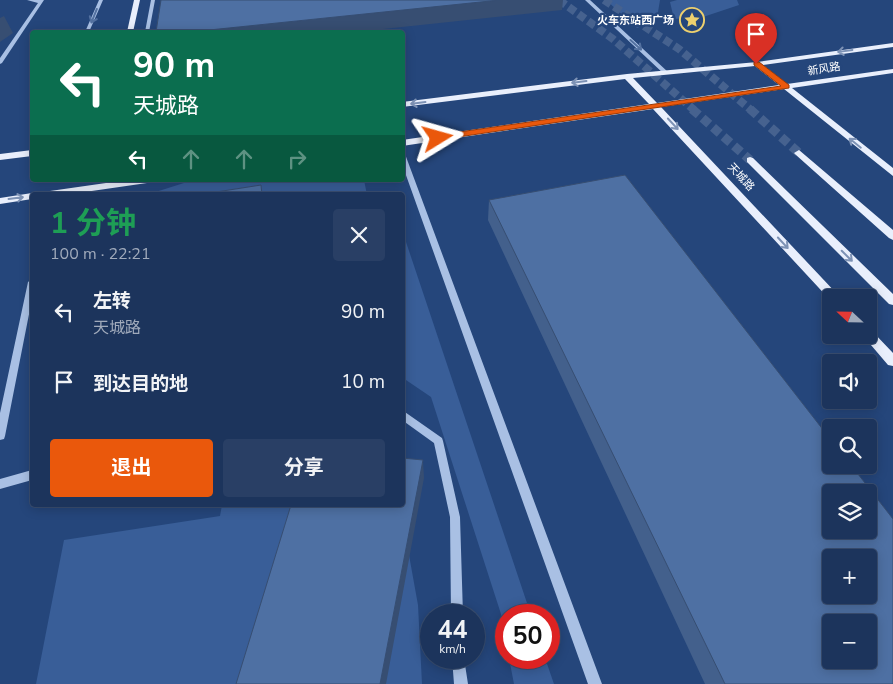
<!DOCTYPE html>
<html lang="zh">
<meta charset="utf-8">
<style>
:root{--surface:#1c345c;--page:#293f65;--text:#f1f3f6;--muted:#a0aabb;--line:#3a4f72;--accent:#ea580c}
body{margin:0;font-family:"Nunito Sans","Noto Sans SC",sans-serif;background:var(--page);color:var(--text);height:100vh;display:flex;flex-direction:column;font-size:19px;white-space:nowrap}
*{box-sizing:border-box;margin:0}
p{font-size:16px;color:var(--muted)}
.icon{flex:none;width:28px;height:28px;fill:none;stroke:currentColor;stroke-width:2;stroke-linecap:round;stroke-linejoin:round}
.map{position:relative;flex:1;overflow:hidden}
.details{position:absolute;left:30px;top:192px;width:375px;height:315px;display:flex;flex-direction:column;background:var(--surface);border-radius:5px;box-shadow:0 2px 12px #0003,0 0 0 1px var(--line)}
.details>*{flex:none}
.banner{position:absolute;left:30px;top:30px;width:375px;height:152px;border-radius:5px;box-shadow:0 2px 12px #0003,0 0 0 1px var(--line);background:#0b6e4f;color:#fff;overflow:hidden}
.needle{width:32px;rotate:292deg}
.fabs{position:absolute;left:822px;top:289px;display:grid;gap:10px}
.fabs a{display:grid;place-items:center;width:55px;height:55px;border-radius:5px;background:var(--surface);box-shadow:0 2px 12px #0003,0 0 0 1px var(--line);font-size:25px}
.speed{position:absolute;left:420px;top:604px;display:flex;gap:10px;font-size:25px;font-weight:700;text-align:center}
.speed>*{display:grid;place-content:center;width:65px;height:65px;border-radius:50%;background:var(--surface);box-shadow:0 2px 12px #0003,0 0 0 1px var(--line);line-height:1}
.speed small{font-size:12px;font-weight:400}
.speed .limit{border:8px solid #d22;background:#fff;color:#111}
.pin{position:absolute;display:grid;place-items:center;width:42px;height:42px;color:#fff;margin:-51px -21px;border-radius:50% 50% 50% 0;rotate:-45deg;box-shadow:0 0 5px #0007}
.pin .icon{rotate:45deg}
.me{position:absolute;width:55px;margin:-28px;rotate:82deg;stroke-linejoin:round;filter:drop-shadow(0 0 4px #0008)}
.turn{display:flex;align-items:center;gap:18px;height:105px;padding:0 20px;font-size:22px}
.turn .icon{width:65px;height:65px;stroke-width:2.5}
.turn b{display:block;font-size:35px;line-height:42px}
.lanes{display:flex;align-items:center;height:48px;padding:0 20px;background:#0003;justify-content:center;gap:25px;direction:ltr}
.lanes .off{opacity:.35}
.round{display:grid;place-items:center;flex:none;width:52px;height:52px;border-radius:5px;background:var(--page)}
.overview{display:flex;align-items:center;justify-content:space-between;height:85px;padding:0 20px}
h1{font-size:30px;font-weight:700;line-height:38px;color:#1e9e55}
.action{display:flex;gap:10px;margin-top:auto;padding:10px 20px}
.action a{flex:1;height:58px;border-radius:5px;background:var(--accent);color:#fff;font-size:20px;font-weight:700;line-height:58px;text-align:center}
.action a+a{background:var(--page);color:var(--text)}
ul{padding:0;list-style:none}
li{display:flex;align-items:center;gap:15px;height:70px;padding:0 20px}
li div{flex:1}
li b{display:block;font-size:19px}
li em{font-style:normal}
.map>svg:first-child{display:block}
.green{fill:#395e98}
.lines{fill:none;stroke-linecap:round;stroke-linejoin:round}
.major-tunnel-far1{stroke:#46628f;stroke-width:8;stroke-dasharray:8 4;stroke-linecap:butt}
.major-tunnel{stroke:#46628f;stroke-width:9;stroke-dasharray:9 5;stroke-linecap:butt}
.minor{fill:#a9c0e4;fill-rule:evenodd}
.major{fill:#e9effc;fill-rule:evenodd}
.wall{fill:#43608c}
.shaded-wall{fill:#374e72}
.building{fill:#4e70a3;stroke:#374e72;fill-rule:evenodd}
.oneway{stroke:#5371a0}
.oneway2{stroke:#7d92b5}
.route{fill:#ea580c;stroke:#983908}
.labels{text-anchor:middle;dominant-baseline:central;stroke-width:4.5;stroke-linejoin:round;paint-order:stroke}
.far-poi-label{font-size:11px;font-weight:bold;fill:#fff;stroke:#25467b;text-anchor:end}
.far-street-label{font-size:11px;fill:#fff;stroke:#25467b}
</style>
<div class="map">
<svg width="893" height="684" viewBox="0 0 893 684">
<rect width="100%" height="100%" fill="#25467b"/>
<path class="green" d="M606 0H660L657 18 637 28Z
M677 0H737L739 5 703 17 674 19 670 2Z
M216 180H364L367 195H146L184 183Z
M402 230 531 615H506V642L501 614 431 397 403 378Z
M222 505H400L418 605 422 684H36L64 540 220 516Z
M509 658H545L554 684H514Z"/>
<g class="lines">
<path class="major-tunnel-far1" d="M559 0 613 39 694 110
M604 0 679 49 751 110"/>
<path class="major-tunnel" d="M692 109 750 160
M750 109 799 153"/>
<path class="minor" d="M27 0H44L2 63 0 64V58L38 3Z
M99 0H103L89 32H85Z
M151 0H155L149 32H145Z
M585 0H590L668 72V74H664Z
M402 152 405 154 602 684H588L402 164Z
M32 279V299L5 436 4 439 0 440V413L28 282Z
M402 410 442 438 443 441 460 517 463 615H451L450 517 434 443 402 420Z
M32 470V480L0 489V479Z
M452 658H464L468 684H454Z"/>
<path class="major" d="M134 0H140L133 32H127Z
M893 43V47L763 65 787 84 893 69V73L792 88 893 168V176L784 89 661 107 838 295 840 298H831V301L653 109 402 146V140L649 104 625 79 402 107V102L627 74 757 62ZM755 66 779 85 657 103 633 78Z
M32 150V156L0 160V154Z
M799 150 893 230V240L889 238 796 155 794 153Z
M750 157 753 158 893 294V305L889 304 747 162V158Z
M127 180H152L147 183 64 195H38L43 192Z
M32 193 36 195H32V199L0 204V198Z
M869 330 873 332 893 353V366L888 365 865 338 863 335H869Z"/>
</g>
<path class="wall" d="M489 200 893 684H705L488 220Z"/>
<path class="shaded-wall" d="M500 0H563L562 10 355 32H190Z
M4 16 13 33 0 42V18Z
M423 460 424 478 386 684H380Z"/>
<path class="building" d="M161 0H500L190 32H156Z
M625 175 831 440V465H851L893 519V684H725L489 200ZM831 492H869V530H831ZM831 558H869V595H831ZM831 622H869V660H831Z
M261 185 262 195H197Z
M402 458 423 460 380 684H236L291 505H402Z"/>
<defs><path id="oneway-shaft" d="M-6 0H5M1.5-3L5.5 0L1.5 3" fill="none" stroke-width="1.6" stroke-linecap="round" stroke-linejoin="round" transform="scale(1.25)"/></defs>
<g class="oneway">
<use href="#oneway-shaft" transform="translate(94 16) rotate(112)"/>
<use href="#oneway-shaft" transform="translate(636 45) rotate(42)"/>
</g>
<g class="oneway2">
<use href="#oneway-shaft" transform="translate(845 51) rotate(172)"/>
<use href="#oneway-shaft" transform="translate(579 82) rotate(173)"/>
<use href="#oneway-shaft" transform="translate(418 103) rotate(173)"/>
<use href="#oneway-shaft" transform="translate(673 124) rotate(47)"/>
<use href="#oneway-shaft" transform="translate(855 143) rotate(-141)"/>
<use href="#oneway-shaft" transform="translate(16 198) rotate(-7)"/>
<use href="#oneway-shaft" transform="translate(783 243) rotate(47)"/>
<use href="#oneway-shaft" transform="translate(847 256) rotate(45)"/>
</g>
<path class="route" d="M754 62H759L789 85V88L438 140 434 138 438 135 781 86 754 65Z"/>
<defs>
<symbol id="sight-ring" viewBox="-11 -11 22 22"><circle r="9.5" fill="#25467b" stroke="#edd06e" stroke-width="1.5"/><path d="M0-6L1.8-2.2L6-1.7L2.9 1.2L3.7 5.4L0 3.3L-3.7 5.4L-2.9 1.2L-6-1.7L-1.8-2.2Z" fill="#edd06e"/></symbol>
</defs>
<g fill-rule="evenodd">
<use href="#sight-ring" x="678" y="6" width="28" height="28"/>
</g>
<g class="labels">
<g class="far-poi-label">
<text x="674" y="20">火车东站西广场</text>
</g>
<g class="far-street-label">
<text transform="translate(824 69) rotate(-9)">新风路</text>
<text transform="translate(741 177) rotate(47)">天城路</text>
</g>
</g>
</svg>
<div class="fabs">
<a><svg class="needle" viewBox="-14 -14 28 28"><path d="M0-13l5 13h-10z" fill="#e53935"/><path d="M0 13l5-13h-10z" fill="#a0aabb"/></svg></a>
<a><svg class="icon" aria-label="sound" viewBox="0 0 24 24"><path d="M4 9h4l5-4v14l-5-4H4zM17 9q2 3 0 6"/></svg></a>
<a><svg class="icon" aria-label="search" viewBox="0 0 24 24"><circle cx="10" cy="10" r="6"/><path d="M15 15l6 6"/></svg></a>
<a><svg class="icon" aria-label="layers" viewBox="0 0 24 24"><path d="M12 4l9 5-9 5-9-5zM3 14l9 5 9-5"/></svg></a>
<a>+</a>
<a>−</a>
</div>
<div class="speed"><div>44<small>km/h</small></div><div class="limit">50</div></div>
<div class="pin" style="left:756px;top:64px;background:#d93025"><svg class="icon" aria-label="arrive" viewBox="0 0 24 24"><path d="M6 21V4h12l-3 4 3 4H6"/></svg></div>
<svg class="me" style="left:438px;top:138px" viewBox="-20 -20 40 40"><path d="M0-17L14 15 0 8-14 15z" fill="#ea580c" stroke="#fff" stroke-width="4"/></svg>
<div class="banner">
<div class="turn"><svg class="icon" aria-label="left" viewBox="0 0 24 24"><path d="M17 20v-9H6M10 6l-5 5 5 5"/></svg><div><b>90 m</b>天城路</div></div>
<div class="lanes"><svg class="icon" aria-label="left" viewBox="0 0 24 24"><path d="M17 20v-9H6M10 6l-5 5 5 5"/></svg><svg class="icon off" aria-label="ahead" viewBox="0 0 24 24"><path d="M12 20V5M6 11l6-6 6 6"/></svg><svg class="icon off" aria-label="ahead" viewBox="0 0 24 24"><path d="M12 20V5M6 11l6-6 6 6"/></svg><svg class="icon off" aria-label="right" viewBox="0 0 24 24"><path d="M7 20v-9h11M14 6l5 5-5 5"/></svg></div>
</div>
<section class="details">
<div class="overview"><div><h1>1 分钟</h1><p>100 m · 22:21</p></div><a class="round"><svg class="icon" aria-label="close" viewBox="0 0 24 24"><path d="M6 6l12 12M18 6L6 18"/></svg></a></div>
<ul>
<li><svg class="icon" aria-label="left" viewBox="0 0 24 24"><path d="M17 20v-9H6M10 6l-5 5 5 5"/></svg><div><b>左转</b><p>天城路</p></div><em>90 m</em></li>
<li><svg class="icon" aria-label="arrive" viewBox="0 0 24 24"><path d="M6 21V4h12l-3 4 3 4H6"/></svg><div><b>到达目的地</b></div><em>10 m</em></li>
</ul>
<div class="action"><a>退出</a><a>分享</a></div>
</section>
</div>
